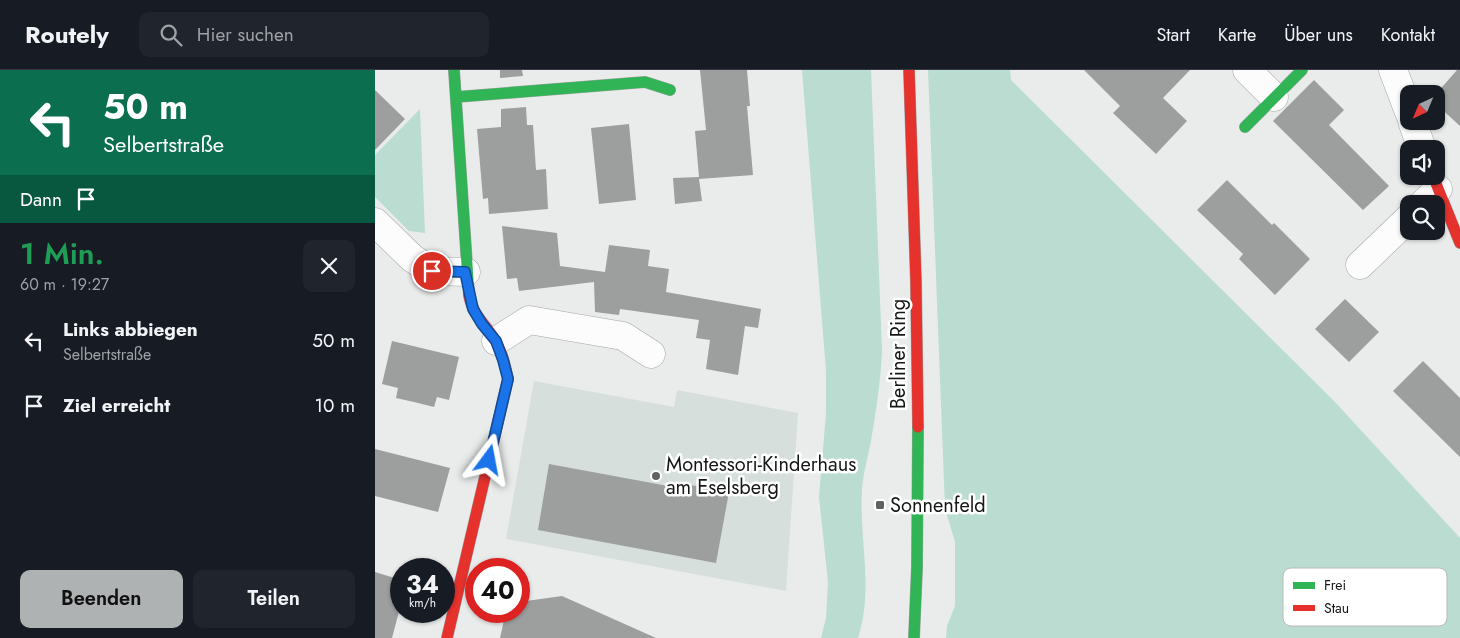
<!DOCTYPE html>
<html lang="de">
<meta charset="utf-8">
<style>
:root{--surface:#171b24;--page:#20242c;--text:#f1f3f6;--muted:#9ea1a6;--line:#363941;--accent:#afb2b3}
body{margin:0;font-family:Jost,sans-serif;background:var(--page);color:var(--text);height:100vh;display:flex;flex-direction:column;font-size:19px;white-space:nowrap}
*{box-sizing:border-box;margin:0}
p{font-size:16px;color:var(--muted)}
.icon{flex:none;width:28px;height:28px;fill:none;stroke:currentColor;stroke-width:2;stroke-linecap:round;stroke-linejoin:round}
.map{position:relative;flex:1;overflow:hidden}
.sheet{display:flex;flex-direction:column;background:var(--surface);width:375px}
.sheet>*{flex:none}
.guide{background:#0b6e4f;color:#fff;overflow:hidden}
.needle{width:32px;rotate:224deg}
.fabs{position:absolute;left:1025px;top:15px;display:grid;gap:10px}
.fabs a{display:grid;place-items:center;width:45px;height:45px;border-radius:10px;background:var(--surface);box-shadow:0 1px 4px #0004;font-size:25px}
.speed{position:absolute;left:15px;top:488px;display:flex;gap:10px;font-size:25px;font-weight:700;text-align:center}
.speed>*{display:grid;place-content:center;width:65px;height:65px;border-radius:50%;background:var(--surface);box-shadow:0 1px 4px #0004;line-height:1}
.speed small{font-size:12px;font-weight:400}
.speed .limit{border:8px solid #d22;background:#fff;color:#111}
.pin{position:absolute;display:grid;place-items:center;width:42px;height:42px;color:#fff;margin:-21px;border:2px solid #fff;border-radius:50%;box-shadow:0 1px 5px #0007}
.me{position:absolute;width:55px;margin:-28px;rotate:13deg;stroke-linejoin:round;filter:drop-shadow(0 0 4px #0008)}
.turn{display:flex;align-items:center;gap:18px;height:105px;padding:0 20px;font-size:22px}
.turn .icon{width:65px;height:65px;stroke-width:2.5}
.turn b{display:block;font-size:35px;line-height:42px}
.then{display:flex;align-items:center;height:48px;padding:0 20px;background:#0003;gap:10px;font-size:19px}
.round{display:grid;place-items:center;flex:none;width:52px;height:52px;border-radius:10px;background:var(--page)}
.headline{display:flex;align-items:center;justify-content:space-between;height:85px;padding:0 20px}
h1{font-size:30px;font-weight:600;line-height:38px;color:#1e9e55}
.action{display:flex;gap:10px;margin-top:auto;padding:10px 20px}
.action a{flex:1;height:58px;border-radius:10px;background:var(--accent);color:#111;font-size:20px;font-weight:600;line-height:58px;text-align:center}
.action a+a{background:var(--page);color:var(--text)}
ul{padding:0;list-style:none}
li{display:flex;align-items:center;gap:15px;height:65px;padding:0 20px}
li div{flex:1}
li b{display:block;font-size:19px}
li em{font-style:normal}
header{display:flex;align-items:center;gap:30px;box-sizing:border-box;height:70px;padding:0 25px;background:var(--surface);border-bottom:1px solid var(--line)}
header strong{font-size:24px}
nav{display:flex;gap:28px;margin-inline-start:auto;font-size:18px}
.search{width:350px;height:45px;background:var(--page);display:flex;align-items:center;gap:12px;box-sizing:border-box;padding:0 18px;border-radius:10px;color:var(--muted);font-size:19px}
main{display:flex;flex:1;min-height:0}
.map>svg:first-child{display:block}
.built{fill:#d6dfdb}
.green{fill:#bbdcd1}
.building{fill:#9d9f9f}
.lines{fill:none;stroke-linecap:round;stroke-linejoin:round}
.street-casing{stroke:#a4a6a6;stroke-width:29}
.fast-casing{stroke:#a4a6a6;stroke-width:12}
.jam-casing{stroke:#a4a6a6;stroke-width:12}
.street{stroke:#fcfcfc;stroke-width:28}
.fast{stroke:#30b455;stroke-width:11}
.jam{stroke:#e5322d;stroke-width:11}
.route-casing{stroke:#114b97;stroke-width:12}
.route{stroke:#1a73e8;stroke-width:9}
.poi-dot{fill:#5f6261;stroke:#fff;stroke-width:2}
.labels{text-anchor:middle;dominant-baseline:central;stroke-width:5;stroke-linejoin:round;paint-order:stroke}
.street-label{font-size:20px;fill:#151717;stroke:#fff}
.poi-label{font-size:20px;fill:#151717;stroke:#fff;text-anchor:start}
.key{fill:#fff;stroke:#b9b9b9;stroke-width:1}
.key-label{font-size:14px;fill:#151717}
</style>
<header>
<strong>Routely</strong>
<div class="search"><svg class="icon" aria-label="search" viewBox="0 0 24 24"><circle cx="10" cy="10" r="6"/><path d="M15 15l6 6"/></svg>Hier suchen</div>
<nav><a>Start</a><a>Karte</a><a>Über uns</a><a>Kontakt</a></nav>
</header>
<main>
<section class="sheet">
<div class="guide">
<div class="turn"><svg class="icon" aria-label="left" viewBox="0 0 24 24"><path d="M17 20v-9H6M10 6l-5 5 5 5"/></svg><div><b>50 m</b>Selbertstraße</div></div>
<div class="then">Dann<svg class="icon" aria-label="arrive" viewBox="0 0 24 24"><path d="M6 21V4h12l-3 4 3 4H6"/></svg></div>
</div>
<div class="headline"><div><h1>1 Min.</h1><p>60 m · 19:27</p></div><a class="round"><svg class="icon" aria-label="close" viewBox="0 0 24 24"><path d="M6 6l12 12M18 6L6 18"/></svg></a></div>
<ul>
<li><svg class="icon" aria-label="left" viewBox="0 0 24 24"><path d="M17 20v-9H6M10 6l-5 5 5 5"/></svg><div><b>Links abbiegen</b><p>Selbertstraße</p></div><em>50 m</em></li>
<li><svg class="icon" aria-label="arrive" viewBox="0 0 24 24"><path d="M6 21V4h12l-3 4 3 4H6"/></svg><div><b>Ziel erreicht</b></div><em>10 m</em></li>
</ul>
<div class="action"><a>Beenden</a><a>Teilen</a></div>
</section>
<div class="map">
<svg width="1085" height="568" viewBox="0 0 1085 568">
<rect width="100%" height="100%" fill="#e9eceb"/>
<path class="built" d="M159 311 299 337 302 320 423 343 411 521 131 469Z"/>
<path class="green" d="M427 0H496L507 280C506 310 501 341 496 371 493 387 488 403 487 420 484 470 499 519 483 568H446L451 548 453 512 444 427 451 343V301Z
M553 0H635L636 10 960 332 1085 468V568H571L572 556 580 536V472L570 438Z
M45 39 50 163 34 161 0 127V85Z"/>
<path class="building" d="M125 0H147L148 6 125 8Z
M325 0H372L375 36H372L378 105 324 109 327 131 300 134 298 108 324 107 320 61 331 60Z
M709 0H815L788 28 812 51 781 84 738 43 745 36Z
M1082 0H1085V56L1061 34V24Z
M939 10 969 40 954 55 1014 116 988 140 898 51Z
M0 20 30 49 0 80Z
M151 37 152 55H158L161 100 171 99 173 139 114 144 113 128 108 129 102 59 126 57V39Z
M254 54 261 130 224 134 216 58Z
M852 110 897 155 899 153 935 189 900 225 864 189 868 184 822 140Z
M127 156 182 163 185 196 230 202 234 175 275 180 273 196 294 199 291 222 386 239 383 258 370 256 363 305 331 299 335 270 321 268 324 250 245 239 244 245 220 242 219 212 144 221 142 208 132 209Z
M970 229 1004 262 974 292 940 259Z
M17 271 84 287 74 330 62 327 59 337 39 332 21 328 23 318 7 314Z
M1048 291 1085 328V387L1018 321Z
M0 379 75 398 63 442 0 426Z
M174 394 304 418 305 413 354 422 341 493 163 460Z
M0 502 26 510V534L17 568H0Z
M187 526 281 568H125L131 541H144V532Z"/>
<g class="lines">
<defs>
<path id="street" d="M872 0 899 27
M1018 0 1034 42
M1037 51 1047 79
M1048 134 1063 119
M0 152 37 188 57 201 91 202
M985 195 1034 148
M121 271 154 250 248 266 276 284"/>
<path id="fast" d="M79 0 94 225
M81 27 270 12 295 20
M870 57 927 0
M539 568 542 497 543 357"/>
<path id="jam" d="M534 0 541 213 543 357
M1058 106 1085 173
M72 568 133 309C130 295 127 281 119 268 109 253 97 244 94 225"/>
</defs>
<use href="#street" class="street-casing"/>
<use href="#fast" class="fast-casing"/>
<use href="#jam" class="jam-casing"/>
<use href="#street" class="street"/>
<use href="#fast" class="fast"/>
<use href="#jam" class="jam"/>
</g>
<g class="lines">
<defs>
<path id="route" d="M57 201 90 202 98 239 107 254 121 271 128 290 133 309 114 390"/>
</defs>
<use href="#route" class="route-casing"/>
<use href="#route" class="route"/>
</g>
<g class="poi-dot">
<circle cx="281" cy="406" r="5"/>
<rect x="500" y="430" width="10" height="10" rx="2.5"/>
</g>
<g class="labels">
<g class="street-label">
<text transform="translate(523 284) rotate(-90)">Berliner Ring</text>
</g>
<g class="poi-label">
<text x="291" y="394">Montessori-Kinderhaus<tspan x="291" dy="23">am Eselsberg</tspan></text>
<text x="515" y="435">Sonnenfeld</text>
</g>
</g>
<rect x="908" y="498" width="164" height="58" rx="8" class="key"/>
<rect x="918" y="512" width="22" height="7" fill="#30b455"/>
<rect x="918" y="535" width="22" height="6" fill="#e5322d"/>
<g class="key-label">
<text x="949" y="520">Frei</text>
<text x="949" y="543">Stau</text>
</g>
</svg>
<div class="fabs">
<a><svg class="needle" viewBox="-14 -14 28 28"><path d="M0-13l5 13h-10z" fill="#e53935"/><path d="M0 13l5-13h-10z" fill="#9ea1a6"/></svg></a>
<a><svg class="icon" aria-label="sound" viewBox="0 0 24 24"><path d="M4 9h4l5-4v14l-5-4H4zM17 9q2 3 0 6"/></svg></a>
<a><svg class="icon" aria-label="search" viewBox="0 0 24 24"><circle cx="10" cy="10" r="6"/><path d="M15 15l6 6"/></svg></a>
</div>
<div class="speed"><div>34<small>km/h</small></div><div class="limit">40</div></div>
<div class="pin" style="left:57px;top:201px;background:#d93025"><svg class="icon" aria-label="arrive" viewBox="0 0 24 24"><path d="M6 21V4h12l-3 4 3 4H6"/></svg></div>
<svg class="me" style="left:114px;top:390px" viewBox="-20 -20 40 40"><path d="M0-17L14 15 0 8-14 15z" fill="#1a73e8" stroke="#fff" stroke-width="4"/></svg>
</div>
</main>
